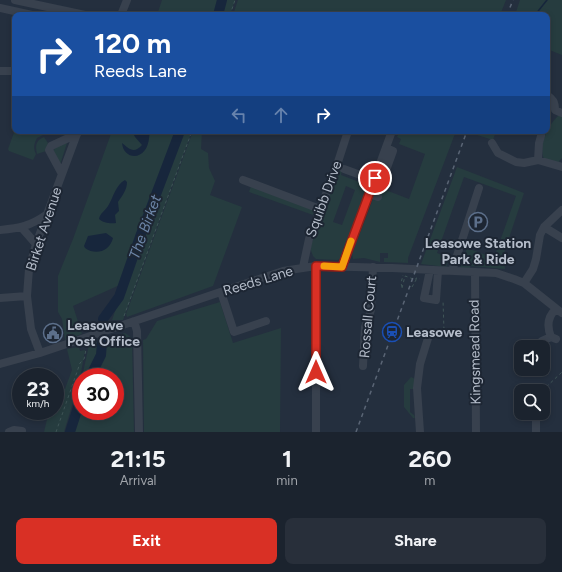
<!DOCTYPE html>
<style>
:root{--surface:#1b232e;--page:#282f3a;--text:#f1f3f6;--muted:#a0a4aa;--line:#39404a;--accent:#d93025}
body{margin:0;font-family:Figtree,sans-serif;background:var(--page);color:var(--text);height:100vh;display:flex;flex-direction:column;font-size:15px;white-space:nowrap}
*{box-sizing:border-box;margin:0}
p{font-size:13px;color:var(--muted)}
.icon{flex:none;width:22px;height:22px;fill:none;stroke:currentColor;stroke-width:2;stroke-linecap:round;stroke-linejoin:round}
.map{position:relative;height:432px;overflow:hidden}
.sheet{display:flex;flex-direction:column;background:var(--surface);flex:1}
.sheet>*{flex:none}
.top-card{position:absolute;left:12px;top:12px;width:538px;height:122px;border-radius:8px;box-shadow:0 2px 6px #0003,0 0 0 1px var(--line);background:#1a4fa0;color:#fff;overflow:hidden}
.tools{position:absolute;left:514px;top:340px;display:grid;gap:8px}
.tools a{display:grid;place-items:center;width:36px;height:36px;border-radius:8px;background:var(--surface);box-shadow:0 2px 6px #0003,0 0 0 1px var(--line);font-size:20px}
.speed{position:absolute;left:12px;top:368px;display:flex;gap:8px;font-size:20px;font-weight:700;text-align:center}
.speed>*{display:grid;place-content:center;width:52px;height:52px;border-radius:50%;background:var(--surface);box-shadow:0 2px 6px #0003,0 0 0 1px var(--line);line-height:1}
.speed small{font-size:10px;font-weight:400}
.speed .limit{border:6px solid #d22;background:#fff;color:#111}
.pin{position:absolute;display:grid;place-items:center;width:34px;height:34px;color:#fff;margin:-17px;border:2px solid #fff;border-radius:50%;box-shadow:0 1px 4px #0007}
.me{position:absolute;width:44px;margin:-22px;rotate:0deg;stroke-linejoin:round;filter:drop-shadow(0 0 3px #0008)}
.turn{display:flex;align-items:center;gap:14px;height:84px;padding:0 16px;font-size:18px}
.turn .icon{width:52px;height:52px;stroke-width:2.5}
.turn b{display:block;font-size:28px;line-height:34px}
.lanes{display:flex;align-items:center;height:38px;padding:0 16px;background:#0003;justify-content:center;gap:20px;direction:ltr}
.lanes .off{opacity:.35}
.eta{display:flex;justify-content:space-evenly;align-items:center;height:68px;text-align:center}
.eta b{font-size:24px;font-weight:700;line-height:28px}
.primary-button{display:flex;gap:8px;margin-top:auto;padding:8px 16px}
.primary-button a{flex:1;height:46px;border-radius:8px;background:var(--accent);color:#fff;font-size:16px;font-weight:700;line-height:46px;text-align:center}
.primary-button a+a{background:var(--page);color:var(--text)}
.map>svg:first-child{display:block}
.green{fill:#263c3f;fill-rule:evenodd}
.water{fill:#17263c}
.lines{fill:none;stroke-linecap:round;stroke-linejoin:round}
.stream{stroke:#17263c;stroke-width:1.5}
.river{stroke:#17263c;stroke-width:10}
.path{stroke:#3f5557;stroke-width:1;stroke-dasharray:3 3;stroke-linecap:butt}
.minor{stroke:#38414e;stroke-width:8}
.rail{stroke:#5a6575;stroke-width:1.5;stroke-dasharray:4 4;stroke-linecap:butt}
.route-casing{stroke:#8d1f18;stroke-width:10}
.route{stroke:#d93025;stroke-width:7}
.slow{stroke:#f59e0b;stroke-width:7}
.labels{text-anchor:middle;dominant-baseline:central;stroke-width:4;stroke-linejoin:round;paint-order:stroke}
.street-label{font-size:14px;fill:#b4bcc9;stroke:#1d2633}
.poi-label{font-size:14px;font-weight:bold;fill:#b4bcc9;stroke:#1d2633;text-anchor:start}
.water-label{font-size:15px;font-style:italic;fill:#6d86a8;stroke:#1d2633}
</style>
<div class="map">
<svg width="562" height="432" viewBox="0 0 562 432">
<rect width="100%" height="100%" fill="#242f3e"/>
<path class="green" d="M162 0H235L230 15H157Z
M238 0H506L500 15H233Z
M520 0H562V55L547 49V15H515Z
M559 115H562V158L559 161 560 163 544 159C538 144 548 125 559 115Z
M15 130V131H44L43 135 37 138C34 144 33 148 36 154L33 160 9 151 8 149Z
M112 131H192L123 320H112L124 286 122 284 73 306 82 334 65 340 62 319 58 312V276L73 239Z
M193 131H202L201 149 208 153 209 168 215 181 210 195 242 207 213 286 127 317 126 314Z
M400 131H456L408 258V263L384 262V258H388V253H380V262L364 258 353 259 352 254 379 183 384 185 383 189 409 199 425 154 399 144 401 139 397 137Z
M475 131H496L493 140 474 134Z
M44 137 48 143 46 151 37 154C35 146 36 140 44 137Z
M67 143 60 165 53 153 55 147Z
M457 167 524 193 503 256 505 269 470 266V268H460L467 248 494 258 516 196 464 177 437 253 450 258 446 267 421 264Z
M339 168 342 170 341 175 367 185 368 189 341 259 337 260 316 259 313 256 310 248ZM346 186 355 190 342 225 333 222Z
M251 186 314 210 313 215 249 192Z
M220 302 233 343 281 328 280 432H144L143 340 146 339 157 321Z
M125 333 132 338 134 432H66L81 382V411H115V377H82L89 345Z
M79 347 80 351 85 350 80 379 64 432H44L49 411H55V388L65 389 72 370 67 349Z
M411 377 415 379V389H410V412L414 415 415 418H413L404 407V385Z"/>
<path class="water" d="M132 131H150C149 137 149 145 145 150 137 161 123 156 122 143 129 149 134 154 142 145L135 137Z
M125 180 127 182C127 190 122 196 118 202L119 211 115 215 116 223C111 224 103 223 99 219 100 213 105 211 108 206 113 198 116 184 125 180Z
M106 233 113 238C110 251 96 256 85 248L84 246 88 236Z"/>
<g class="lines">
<path class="stream" d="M535 15 547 0"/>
<path class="river" d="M218 15 222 0
M103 319 119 297 141 234 180 131
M90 377 101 355 102 343
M70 432 81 398"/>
<path class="path" d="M230 15 235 0
M402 287 401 283 403 275
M412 287 416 280
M402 288 405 276 416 280V278L420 279
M124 316 192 131
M436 338 444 331 443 300
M542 391 562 372
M56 432 78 369 80 363 84 359 87 345"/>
<path class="minor" d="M15 0 85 15
M0 8 32 15
M121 15 127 0
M0 71H15
M547 95C553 99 555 102 555 110L562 113
M492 143 498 153 516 162 524 163 538 160 562 167
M538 160 539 143 541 136
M344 169 374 180
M62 174 49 150 51 146 77 134
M243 180 320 209
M382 181 393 151 386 148
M369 194 378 197
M544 227 562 238
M22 228 36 244
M0 230C20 228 30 226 46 215
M303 267 309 239 337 165 348 131
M342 267 392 131
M430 270 424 298 436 300 438 271
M452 271 479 188
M475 272 476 432
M524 283 533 269 536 259 540 235 544 227 562 210
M221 292 234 332 266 321
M0 298 27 296
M556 309C547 317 547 327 551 337L556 339
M134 321 137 331 139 432
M542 341 551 337
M40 353 31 329 27 296 29 269 36 244 78 131
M0 364 40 353 262 278 283 271 316 266 392 268 496 273 514 279 524 283 562 313
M363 366 365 327 371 310 373 267
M9 432 14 430 22 431
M316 432V266
M420 432 417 388 420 364 429 335
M536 432V413"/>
<path class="rail" d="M507 15 513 0
M356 432 467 131"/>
</g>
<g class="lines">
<defs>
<path id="route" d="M316 372V266L342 267 375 178"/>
</defs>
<use href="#route" class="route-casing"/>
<use href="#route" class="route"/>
<path class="slow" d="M324 266 342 267 351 241"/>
</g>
<defs>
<symbol id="parking-ring" viewBox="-11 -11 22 22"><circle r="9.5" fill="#1d2633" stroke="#5c6f8a" stroke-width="1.5"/><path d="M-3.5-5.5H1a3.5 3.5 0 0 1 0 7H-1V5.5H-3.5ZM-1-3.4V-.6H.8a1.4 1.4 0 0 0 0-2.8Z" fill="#5c6f8a"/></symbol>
<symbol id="station-ring" viewBox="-11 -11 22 22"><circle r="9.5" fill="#1d2633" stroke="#1a4fb4" stroke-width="1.5"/><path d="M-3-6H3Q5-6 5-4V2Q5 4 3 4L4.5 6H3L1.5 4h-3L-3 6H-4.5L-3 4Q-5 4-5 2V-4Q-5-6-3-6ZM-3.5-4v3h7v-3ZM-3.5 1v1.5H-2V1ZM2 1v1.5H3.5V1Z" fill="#1a4fb4"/></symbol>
<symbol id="civic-ring" viewBox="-11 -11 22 22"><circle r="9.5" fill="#1d2633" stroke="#5c6f8a" stroke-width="1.5"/><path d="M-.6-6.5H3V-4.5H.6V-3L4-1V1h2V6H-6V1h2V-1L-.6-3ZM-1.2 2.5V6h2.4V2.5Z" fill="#5c6f8a"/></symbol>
</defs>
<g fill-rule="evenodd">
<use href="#parking-ring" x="467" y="211" width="22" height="22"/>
<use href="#station-ring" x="381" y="321" width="22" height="22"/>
<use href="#civic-ring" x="42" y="322" width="22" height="22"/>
</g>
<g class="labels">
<g class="street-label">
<text transform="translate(324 199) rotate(-70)">Squibb Drive</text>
<text transform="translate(44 229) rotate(-72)">Birket Avenue</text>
<text transform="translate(258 281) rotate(-17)">Reeds Lane</text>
<text transform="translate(368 317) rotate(-85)">Rossall Court</text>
<text transform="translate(475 352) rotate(-91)">Kingsmead Road</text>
</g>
<g class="poi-label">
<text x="478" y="243" text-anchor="middle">Leasowe Station<tspan x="478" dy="16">Park &amp; Ride</tspan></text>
<text x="67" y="325">Leasowe<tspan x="67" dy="16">Post Office</tspan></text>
<text x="406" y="332">Leasowe</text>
</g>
<g class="water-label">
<text transform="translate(145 227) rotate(-70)">The Birket</text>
</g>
</g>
</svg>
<div class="tools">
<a><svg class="icon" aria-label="sound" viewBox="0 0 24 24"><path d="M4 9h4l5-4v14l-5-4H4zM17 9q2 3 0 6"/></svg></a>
<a><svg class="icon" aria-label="search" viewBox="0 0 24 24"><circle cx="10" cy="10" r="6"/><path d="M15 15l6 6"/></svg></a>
</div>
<div class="speed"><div>23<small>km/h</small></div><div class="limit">30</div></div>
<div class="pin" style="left:375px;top:178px;background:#d93025"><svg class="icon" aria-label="arrive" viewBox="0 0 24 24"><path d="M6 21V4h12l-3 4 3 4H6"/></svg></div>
<svg class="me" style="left:316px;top:372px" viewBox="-20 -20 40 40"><path d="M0-17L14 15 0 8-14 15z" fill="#d93025" stroke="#fff" stroke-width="4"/></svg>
<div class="top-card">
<div class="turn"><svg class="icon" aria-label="right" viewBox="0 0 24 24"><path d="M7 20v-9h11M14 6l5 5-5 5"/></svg><div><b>120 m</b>Reeds Lane</div></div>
<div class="lanes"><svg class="icon off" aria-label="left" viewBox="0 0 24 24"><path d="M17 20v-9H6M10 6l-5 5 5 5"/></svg><svg class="icon off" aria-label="ahead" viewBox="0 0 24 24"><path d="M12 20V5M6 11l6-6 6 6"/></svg><svg class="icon" aria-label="right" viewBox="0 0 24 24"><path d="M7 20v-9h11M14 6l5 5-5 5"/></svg></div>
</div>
</div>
<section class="sheet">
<div class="eta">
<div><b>21:15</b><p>Arrival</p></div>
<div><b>1</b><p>min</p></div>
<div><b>260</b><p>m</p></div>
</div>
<div class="primary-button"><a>Exit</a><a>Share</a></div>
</section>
